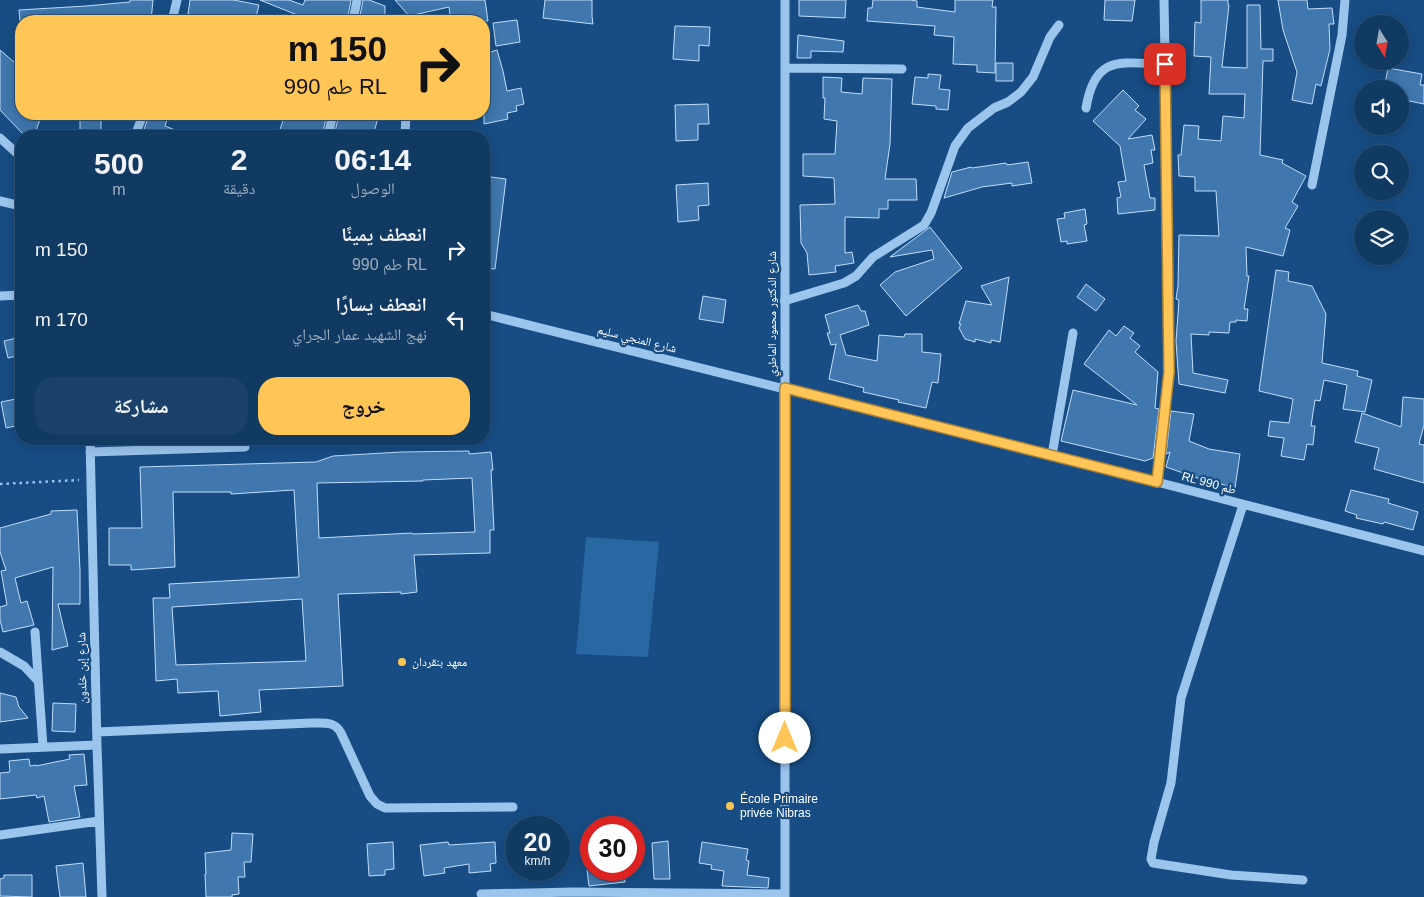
<!DOCTYPE html>
<html lang="ar">
<meta charset="utf-8">
<style>
:root{--surface:#113a63;--page:#1a4169;--text:#f1f3f6;--muted:#9cadbe;--line:#305478;--accent:#ffc557}
body{margin:0;font-family:Arial,"Noto Naskh Arabic",sans-serif;background:var(--page);color:var(--text);direction:rtl;height:100vh;display:flex;flex-direction:column;font-size:19px;white-space:nowrap}
*{box-sizing:border-box;margin:0}
p{font-size:16px;color:var(--muted)}
.icon{flex:none;width:28px;height:28px;fill:none;stroke:currentColor;stroke-width:2;stroke-linecap:round;stroke-linejoin:round}
.map{position:relative;flex:1;overflow:hidden;direction:ltr}
.drawer{position:absolute;left:15px;top:130px;width:475px;height:315px;display:flex;flex-direction:column;background:var(--surface);border-radius:20px;box-shadow:0 2px 12px #0003,0 0 0 1px var(--line);direction:rtl}
.drawer>*{flex:none}
.guide{position:absolute;left:15px;top:15px;width:475px;height:105px;border-radius:20px;box-shadow:0 2px 12px #0003,0 0 0 1px var(--line);direction:rtl;background:#ffc557;color:#111;overflow:hidden}
.needle{width:32px;rotate:169deg}
.tools{position:absolute;left:1354px;top:15px;display:grid;gap:10px}
.tools a{display:grid;place-items:center;width:55px;height:55px;border-radius:50%;background:var(--surface);box-shadow:0 2px 12px #0003,0 0 0 1px var(--line);font-size:25px}
.speed{position:absolute;left:505px;top:816px;display:flex;gap:10px;font-size:25px;font-weight:700;text-align:center}
.speed>*{display:grid;place-content:center;width:65px;height:65px;border-radius:50%;background:var(--surface);box-shadow:0 2px 12px #0003,0 0 0 1px var(--line);line-height:1}
.speed small{font-size:12px;font-weight:400}
.speed .limit{border:8px solid #d22;background:#fff;color:#111}
.pin{position:absolute;display:grid;place-items:center;width:42px;height:42px;color:#fff;margin:-21px;border-radius:10px;box-shadow:0 2px 8px #0006}
.me{position:absolute;width:55px;margin:-28px;rotate:0deg;stroke-linejoin:round;filter:drop-shadow(0 0 4px #0008)}
.turn{display:flex;align-items:center;gap:18px;height:105px;padding:0 20px;font-size:22px}
.turn .icon{width:65px;height:65px;stroke-width:2.5}
.turn b{display:block;font-size:35px;line-height:42px}
.eta{display:flex;justify-content:space-evenly;align-items:center;height:85px;text-align:center}
.eta b{font-size:30px;font-weight:700;line-height:35px}
.button{display:flex;gap:10px;margin-top:auto;padding:10px 20px}
.button a{flex:1;height:58px;border-radius:20px;background:var(--accent);color:#111;font-size:20px;font-weight:700;line-height:58px;text-align:center}
.button a+a{background:var(--page);color:var(--text)}
ul{padding:0;list-style:none}
li{display:flex;align-items:center;gap:15px;height:70px;padding:0 20px}
li div{flex:1}
li b{display:block;font-size:19px}
li em{font-style:normal}
.map>svg:first-child{display:block}
.green{fill:#2967a3}
.building{fill:#3f77ae;stroke:#c1def9;fill-rule:evenodd}
.lines{fill:none;stroke-linecap:round;stroke-linejoin:round}
.path{stroke:#9bc5ed;stroke-width:2.5;stroke-dasharray:2.5 4;stroke-linecap:butt}
.minor{stroke:#9bc5ed;stroke-width:9}
.route-casing{stroke:#a68039;stroke-width:12}
.route{stroke:#ffc557;stroke-width:9}
.poi-dot{fill:#ffc557;stroke:#174d84;stroke-width:2}
.labels{text-anchor:middle;dominant-baseline:central;stroke-width:4.5;stroke-linejoin:round;paint-order:stroke}
.street-label{font-size:12px;fill:#fff;stroke:#174d84}
.poi-label{font-size:12px;fill:#fff;stroke:#174d84;text-anchor:start}
</style>
<div class="map">
<svg width="1424" height="897" viewBox="0 0 1424 897">
<rect width="100%" height="100%" fill="#174d84"/>
<path class="green" d="M586 537 659 542 648 657 576 654Z"/>
<path class="building" d="M130 0H153L151 21H20L19 10 86 6 130 2Z
M190 0H234L259 5 255 21H224L188 14Z
M260 0H289L303 5 305 0H351L347 21H312Z
M363 0H369L385 6V21H359Z
M395 0H485L488 21H451L449 7 409 16Z
M545 0H592V16L593 24 543 18Z
M799 0H846L845 18 799 16Z
M873 0H910L917 1V7L955 12V0H993L992 7H996L995 73 977 72V65L953 64 954 37 934 35 935 26 867 21 868 8H872Z
M1105 0H1135L1132 21 1104 20Z
M1201 0H1228V5H1229L1222 67 1247 68V5H1260L1261 49H1273V61H1263L1260 155 1283 160 1282 163 1306 176 1292 202 1298 206 1285 228 1290 230 1283 256 1246 247 1247 276H1249L1244 309H1248L1247 321 1236 320V322H1230L1229 333 1209 332V335L1191 334 1193 373 1228 380 1225 393 1179 384 1176 341 1179 300 1176 299 1178 286 1179 235 1219 236 1216 191H1195V177L1179 176 1178 155H1181L1184 125 1199 126 1198 139 1221 141 1223 116 1244 118 1245 94H1209L1211 57 1194 56 1195 22 1201 23Z
M1278 0H1307L1308 9 1332 8 1334 24H1329L1330 49 1321 86 1316 84 1312 104 1292 100 1297 72 1283 30Z
M517 20 520 42 496 46 493 23Z
M675 26 710 27 709 46 699 45V61L673 59Z
M798 35 844 41 843 52 811 51V58H797Z
M0 50 21 68V114H42L34 136H25L0 110Z
M497 50 503 71 507 91 521 88 524 104 516 106 517 111 507 113 508 119 484 124V54Z
M996 63H1013V81H996Z
M1388 68 1422 74 1420 85H1424V104L1400 99V89H1384Z
M928 74 941 75 939 89 950 90 948 110 936 109V106L912 104 915 77 928 78Z
M823 77 842 78 841 92 862 94 863 78 892 79 890 144 885 179H916L917 200H888V209H879V218L845 217V253L852 252 854 263 835 266 836 272 809 275 807 253 801 243 800 205 835 204 834 178 803 176V154H835L837 121 824 119 825 98H823Z
M1123 90 1139 106 1135 110 1146 119 1128 139 1152 135 1155 150H1151L1153 163 1144 165 1150 198H1155V210L1118 214 1117 198 1121 197 1118 182 1126 181 1120 146 1093 121Z
M708 104 709 124H698V140L676 141 675 105Z
M80 114H101V135H80Z
M149 114H157L168 117 165 126 190 136H142Z
M285 114H327L322 136H278Z
M339 114H379L373 136H334Z
M1028 162 1032 183 1012 186V183L982 187 944 198 952 172 971 167 972 168 1006 163 1007 165Z
M484 176 506 179 495 269 484 268Z
M708 183 709 205 698 206 699 220 678 222 676 185Z
M1085 209 1087 224 1084 225 1087 241 1067 244V241L1061 242 1057 219 1065 218 1064 213Z
M930 227 962 268 906 316 880 285 895 272 934 259 932 250 890 257Z
M1276 270 1289 272 1288 281 1312 286 1326 314 1322 363 1358 371 1357 376 1372 380 1365 412 1343 409 1347 385 1324 380 1320 401 1315 400 1311 426H1315L1313 445 1307 444 1304 460 1281 456 1284 438 1268 436 1270 421 1289 423 1293 399 1259 391Z
M1009 277 1000 342 991 340V343L975 339V342L965 339 959 328 961 324H959L966 301 992 305 981 286Z
M1086 284 1105 299 1096 311 1077 297Z
M703 296 726 300 723 323 699 319Z
M858 305 861 311H865L869 325 840 335 846 355 877 361 879 335 904 337 905 334H922V352L941 354 938 383 932 382 926 408 898 402 899 400 863 392 864 388 829 379 836 344 831 345 827 333H830L825 315Z
M1124 326 1134 333 1130 338 1140 346 1135 352 1158 372 1155 408 1159 409 1153 458 1145 461 1061 441 1073 390 1137 405 1084 364 1109 330 1116 336Z
M21 337V355L8 358 4 341Z
M1403 397 1424 399V425L1419 444 1424 445V483L1374 469 1379 448 1355 442 1362 413 1401 427Z
M21 398V425L6 428 1 402Z
M1171 411 1194 414 1189 441 1209 449 1240 454 1235 488 1203 479V480L1166 467 1170 452 1166 454Z
M469 451V454L491 452 493 470H491L494 530H490V553L414 555 417 592 401 594V592L338 594 343 686 259 690 261 712 220 716 218 691 178 693 177 679 156 681 153 598H170L169 584 299 577 294 490 231 494V492H173L175 567 131 570V565H109V528H142L140 467 316 462 333 456 401 452ZM472 478 475 532 413 534 412 533 319 538 317 483 423 481V480ZM302 599 306 661 176 665 172 607Z
M1351 490 1389 499 1388 503 1418 512 1413 530 1384 522 1383 524 1356 518 1357 515 1345 511Z
M77 510 80 570V604H58L68 646 52 650 53 567 15 578 21 603 27 601 34 625 3 632 0 620V607L7 605 1 571 6 570 0 552V528L51 514V511Z
M0 693 16 697 19 707 28 718 0 722Z
M53 703 76 704 75 732 52 731Z
M84 754 87 785 74 786 80 817 49 822 44 796 37 798 36 795 0 799V773L10 772 9 761 29 759 30 766 36 765V766L70 759 69 755Z
M232 833 253 834 251 862H244L245 877H238L239 894 232 895V897H206L205 874H206L205 853 231 850Z
M668 841 670 879H654L652 843Z
M393 842 394 869 385 870V875L369 876 367 844Z
M448 842 449 845 495 842 496 863 490 864 491 871 469 873V864L444 868 445 873 424 876 420 845Z
M702 842 748 849 746 860 749 861 747 875 769 878 768 888 722 886 724 871 711 869 712 865 699 863Z
M83 863 86 897H60L56 866Z
M587 870H624L625 882 589 886Z
M4 875H32V897L0 896V879L4 878Z"/>
<g class="lines">
<path class="path" d="M0 484 79 480"/>
<path class="minor" d="M172 21 177 0
M353 21 357 0
M785 68 902 69
M1086 108C1095 54 1120 63 1165 64
M135 136 143 114
M328 136 333 114
M405 136 406 114
M0 138 21 157
M1312 185 1342 35 1345 0
M0 201 21 206
M0 296 21 295
M784 301 844 283 856 276 873 257 924 225 931 213 955 146 968 128 994 108 1008 102 1021 92 1033 77 1050 37 1059 25
M484 314 1157 482 1424 551
M90 439 97 745 102 897
M90 452 245 447
M1052 455 1073 333
M1157 482 1169 372 1167 162 1164 0
M1243 505 1181 698 1171 783 1154 842 1151 859 1153 863 1231 875 1303 880
M35 632 43 747
M0 652 24 666 38 681
M97 732 311 723C324 723 335 721 341 733L370 796 377 804 385 808 513 807
M0 749 97 745
M0 835 99 821
M481 894 573 892 785 894
M785 897V0"/>
</g>
<g class="lines">
<defs>
<path id="route" d="M785 738V388L1157 482 1169 372 1165 64"/>
</defs>
<use href="#route" class="route-casing"/>
<use href="#route" class="route"/>
</g>
<g class="poi-dot">
<circle cx="402" cy="662" r="5"/>
<circle cx="730" cy="806" r="5"/>
</g>
<g class="labels">
<g class="street-label">
<text transform="translate(772 314) rotate(-90)">شارع الدكتور محمود الماطري</text>
<text transform="translate(637 339) rotate(14)">شارع المنجي سليم</text>
<text transform="translate(1209 483) rotate(15)">RL طم 990</text>
<text transform="translate(82 668) rotate(-91)">شارع إبن خلدون</text>
</g>
<g class="poi-label">
<text x="412" y="662">معهد بنقردان</text>
<text x="740" y="799">École Primaire<tspan x="740" dy="14">privée Nibras</tspan></text>
</g>
</g>
</svg>
<div class="tools">
<a><svg class="needle" viewBox="-14 -14 28 28"><path d="M0-13l5 13h-10z" fill="#e53935"/><path d="M0 13l5-13h-10z" fill="#9cadbe"/></svg></a>
<a><svg class="icon" aria-label="sound" viewBox="0 0 24 24"><path d="M4 9h4l5-4v14l-5-4H4zM17 9q2 3 0 6"/></svg></a>
<a><svg class="icon" aria-label="search" viewBox="0 0 24 24"><circle cx="10" cy="10" r="6"/><path d="M15 15l6 6"/></svg></a>
<a><svg class="icon" aria-label="layers" viewBox="0 0 24 24"><path d="M12 4l9 5-9 5-9-5zM3 14l9 5 9-5"/></svg></a>
</div>
<div class="speed"><div>20<small>km/h</small></div><div class="limit">30</div></div>
<div class="pin" style="left:1165px;top:64px;background:#d93025"><svg class="icon" aria-label="arrive" viewBox="0 0 24 24"><path d="M6 21V4h12l-3 4 3 4H6"/></svg></div>
<svg class="me" style="left:785px;top:738px" viewBox="-20 -20 40 40"><circle r="19" fill="#fff"/><path d="M0-13L10 11 0 6-10 11z" fill="#ffc557"/></svg>
<div class="guide">
<div class="turn"><svg class="icon" aria-label="right" viewBox="0 0 24 24"><path d="M7 20v-9h11M14 6l5 5-5 5"/></svg><div><b>150 m</b>RL طم 990</div></div>
</div>
<section class="drawer">
<div class="eta">
<div><b>06:14</b><p>الوصول</p></div>
<div><b>2</b><p>دقيقة</p></div>
<div><b>500</b><p>m</p></div>
</div>
<ul>
<li><svg class="icon" aria-label="right" viewBox="0 0 24 24"><path d="M7 20v-9h11M14 6l5 5-5 5"/></svg><div><b>انعطف يمينًا</b><p>RL طم 990</p></div><em>150 m</em></li>
<li><svg class="icon" aria-label="left" viewBox="0 0 24 24"><path d="M17 20v-9H6M10 6l-5 5 5 5"/></svg><div><b>انعطف يسارًا</b><p>نهج الشهيد عمار الجراي</p></div><em>170 m</em></li>
</ul>
<div class="button"><a>خروج</a><a>مشاركة</a></div>
</section>
</div>
